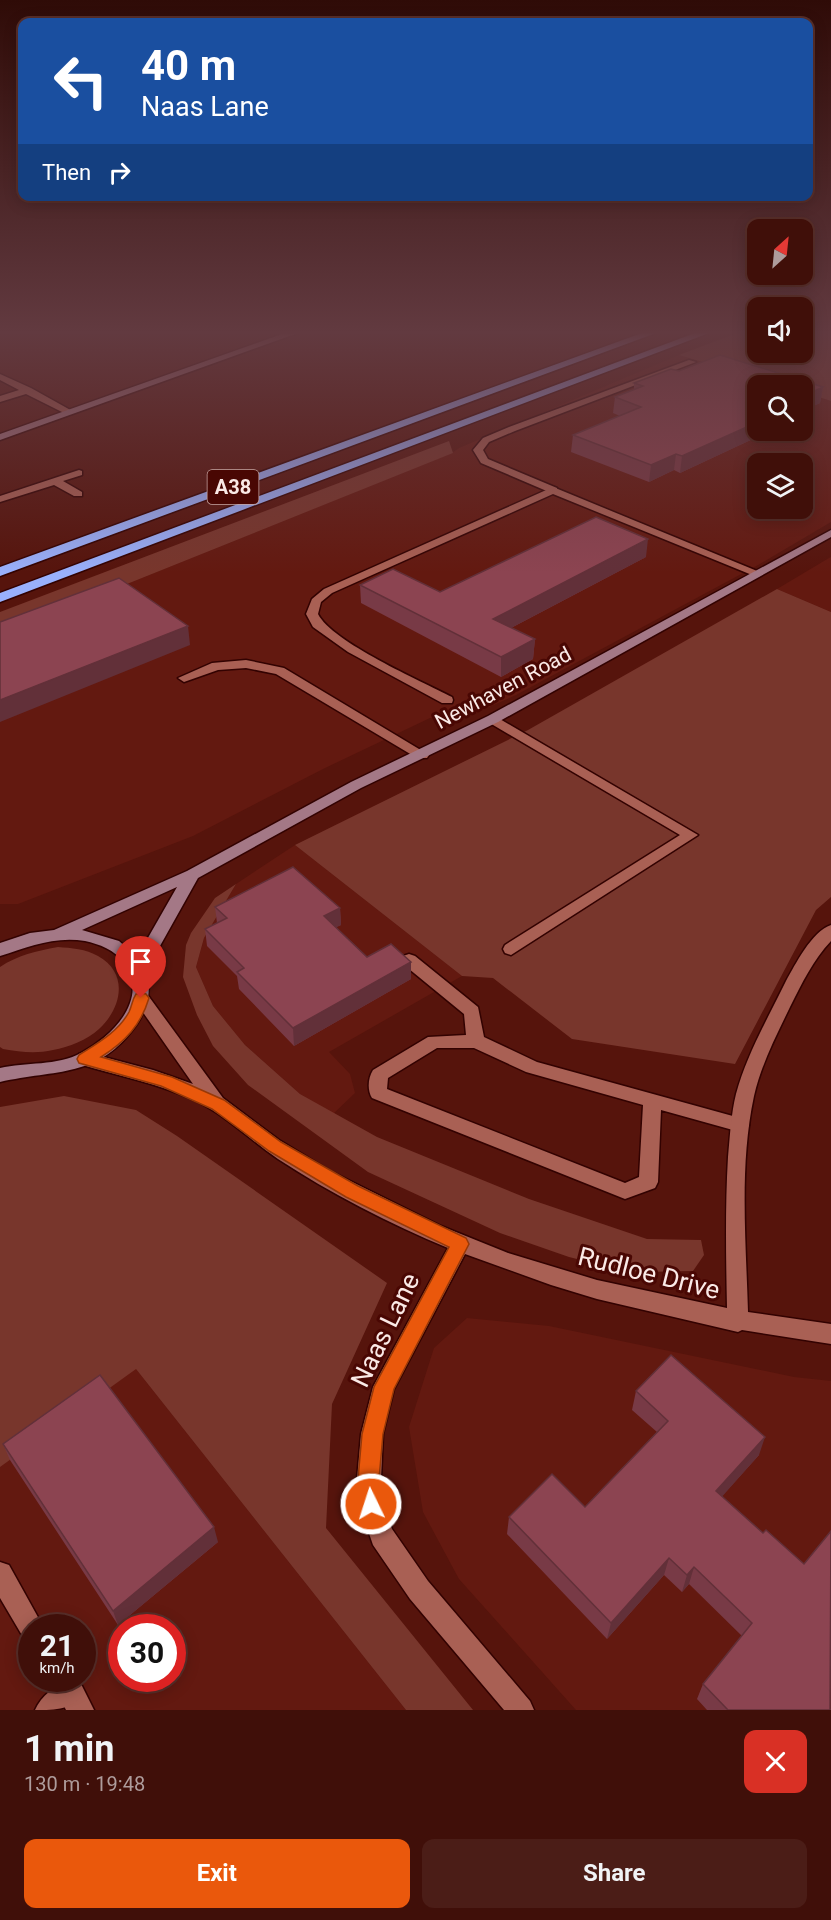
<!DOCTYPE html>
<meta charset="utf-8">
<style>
:root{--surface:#400f09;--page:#4b1d17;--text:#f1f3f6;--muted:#ae9c9c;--line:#592f2a;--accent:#ea580c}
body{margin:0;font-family:Roboto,sans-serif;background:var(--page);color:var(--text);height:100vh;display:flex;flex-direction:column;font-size:22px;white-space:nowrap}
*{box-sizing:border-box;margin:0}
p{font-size:20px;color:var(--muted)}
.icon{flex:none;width:33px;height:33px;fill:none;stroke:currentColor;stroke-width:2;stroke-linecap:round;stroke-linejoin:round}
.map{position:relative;height:1710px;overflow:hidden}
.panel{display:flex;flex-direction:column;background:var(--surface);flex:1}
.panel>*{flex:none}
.banner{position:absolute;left:18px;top:18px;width:795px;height:183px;border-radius:12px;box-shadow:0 3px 15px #0003,0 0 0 2px var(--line);background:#1a4fa0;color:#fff;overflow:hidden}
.needle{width:39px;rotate:27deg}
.fabs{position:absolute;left:747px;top:219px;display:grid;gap:12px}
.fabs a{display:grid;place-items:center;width:66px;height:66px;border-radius:12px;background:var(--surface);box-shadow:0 3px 15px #0003,0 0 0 2px var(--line);font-size:30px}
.speed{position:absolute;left:18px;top:1614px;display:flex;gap:12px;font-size:30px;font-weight:700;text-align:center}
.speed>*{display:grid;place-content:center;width:78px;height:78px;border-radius:50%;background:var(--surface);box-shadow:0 3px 15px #0003,0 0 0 2px var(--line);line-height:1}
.speed small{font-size:15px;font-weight:400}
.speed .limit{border:9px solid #d22;background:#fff;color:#111}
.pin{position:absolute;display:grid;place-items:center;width:51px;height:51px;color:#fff;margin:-62px -26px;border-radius:50% 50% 50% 0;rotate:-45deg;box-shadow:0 0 6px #0007}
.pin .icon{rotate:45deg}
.me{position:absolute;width:66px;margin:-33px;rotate:356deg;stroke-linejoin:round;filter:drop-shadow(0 0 4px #0008)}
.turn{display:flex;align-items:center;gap:21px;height:126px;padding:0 24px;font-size:27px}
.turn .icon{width:78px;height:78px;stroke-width:2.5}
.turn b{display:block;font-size:42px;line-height:51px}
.then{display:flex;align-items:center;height:57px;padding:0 24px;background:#0003;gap:12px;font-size:22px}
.round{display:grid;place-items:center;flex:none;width:63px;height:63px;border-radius:12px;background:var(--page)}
.overview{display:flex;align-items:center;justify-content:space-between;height:102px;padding:0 24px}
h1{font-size:36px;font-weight:700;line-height:45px}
.primary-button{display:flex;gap:12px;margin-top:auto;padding:12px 24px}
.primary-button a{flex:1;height:69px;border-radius:12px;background:var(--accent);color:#fff;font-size:24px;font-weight:700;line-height:69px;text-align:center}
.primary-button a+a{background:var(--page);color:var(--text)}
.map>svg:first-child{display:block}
.built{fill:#631910;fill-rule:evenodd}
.green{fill:#78362c}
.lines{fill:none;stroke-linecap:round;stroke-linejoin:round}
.lane-casing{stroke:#320201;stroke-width:3}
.street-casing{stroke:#320201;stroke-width:3}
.secondary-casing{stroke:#320201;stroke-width:3}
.highway-casing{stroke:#320201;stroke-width:3}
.lane{fill:#a96054;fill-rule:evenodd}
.street{fill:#a96054;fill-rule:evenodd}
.secondary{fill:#a47886;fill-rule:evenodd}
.highway{fill:#99b0fc;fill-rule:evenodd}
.wall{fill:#783a46}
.shaded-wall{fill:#623039}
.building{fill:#8c4451;stroke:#623039;stroke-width:1.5}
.route{fill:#ea580c;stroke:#983908;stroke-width:1.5}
.labels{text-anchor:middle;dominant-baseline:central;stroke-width:6;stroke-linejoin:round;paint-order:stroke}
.shield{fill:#490703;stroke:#c5a5a2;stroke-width:1.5}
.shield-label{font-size:20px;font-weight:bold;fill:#fae9e6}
.street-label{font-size:21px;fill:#fae9e6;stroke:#490703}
.near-street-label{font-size:26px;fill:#fae9e6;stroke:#490703}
</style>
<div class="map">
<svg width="831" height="1710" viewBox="0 0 831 1710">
<rect width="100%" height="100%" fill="#56140c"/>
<path class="built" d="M679 355 780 385 758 386V430H802L803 392 831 401V522L758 565 516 695 462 719 430 718 323 769 193 836 18 904H0V635L452 453 459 448ZM758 464H802V508H758Z
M831 557V612L777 589 829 558Z
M295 845 462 976 329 1052 350 1074 355 1093 333 1114 300 1094 245 1045 213 1006 196 967 204 938 236 884Z
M0 1228 136 1369 406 1710H0ZM32 1628H82V1678H32ZM122 1628H172V1678H122Z
M467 1318 549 1326 794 1377 831 1381V1710H576L459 1579 423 1512 409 1427 434 1348Z"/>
<path class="green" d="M737 333H757L758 352H802L803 333H831V401L803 392 802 386 780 385 679 355Z
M449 441 453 453 0 635V612Z
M777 589 831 612V897L816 910 735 1064 572 1039 493 978 462 976 295 845 528 730Z
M236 884 204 938 196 967 213 1006 245 1045 300 1094 377 1137 529 1199 647 1239 701 1240 704 1255 693 1271 640 1272 613 1268 569 1257 500 1233 368 1172 248 1085 213 1046 197 1015 183 977 186 945 191 933 215 898Z
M58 947C71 948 86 949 98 956 129 973 122 1008 99 1029 87 1040 69 1047 53 1050 36 1054 20 1052 3 1049L0 1047V967C18 955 36 951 58 947Z
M64 1096 136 1110 177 1136 387 1283 332 1404 326 1528 473 1710H406L136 1369 0 1467V1107Z"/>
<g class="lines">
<defs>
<path id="lane" d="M689 360 696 362 515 431 489 442 483 450 488 459 557 488V492H549L481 463 473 450 483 438 509 427Z
M0 374 31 388 74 412 66 414 26 394 0 402V396L19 390 0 380Z
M246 660 284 668 429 755 427 758H417L276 674 246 668 218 670 184 682 178 678 212 663Z
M493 715 698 835 511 955 505 953 503 949 505 945 680 835 488 722 486 719Z
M409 954 415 956 478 1007 484 1037 537 1062 740 1118 747 1120 749 1125 747 1130 740 1132 661 1110 658 1182 655 1188 625 1199 372 1098C367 1090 368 1078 373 1070L428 1037 466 1035 464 1014 403 964 401 960 403 956ZM437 1048H474L526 1072 643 1105 639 1177 625 1183 387 1089 388 1078Z
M0 1562 9 1565 44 1628H32V1640L23 1637 0 1598Z
M50 1678H78L94 1710H66Z"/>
<path id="street" d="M79 470 82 471V475L63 481 82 492V496H74L54 485 0 502V496Z
M553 487 762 573 760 575H752L553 494 332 593 321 602 318 614C332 642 421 681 452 697L453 700 452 703H442L348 652 313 627 306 614 312 599 324 589Z
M831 925V941C813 960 802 983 790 1007 776 1036 761 1065 754 1096 739 1166 746 1241 748 1312L831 1324V1344L742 1330 738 1332 597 1299 551 1285 465 1254 394 1389 383 1434 381 1479 383 1504 392 1529 428 1581 530 1701 534 1710H504L410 1599 373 1545 359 1504 357 1479 361 1434 373 1387 448 1248C390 1224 330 1193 278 1159 250 1140 227 1116 196 1101 158 1083 118 1076 79 1064L76 1059 79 1054 85 1052 153 1070 193 1084 133 998 135 994H147L223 1098 279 1140 330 1171 441 1226 508 1253 597 1280 727 1308C726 1258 725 1208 728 1157 730 1136 731 1114 736 1094 747 1054 768 1018 786 981 795 965 812 931 831 925Z
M70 1679 79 1683 83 1692C74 1710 56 1710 35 1710 41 1696 56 1685 70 1679Z"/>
<path id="secondary" d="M285 333H298L0 440V434Z
M831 530V537L498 722 361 788 198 878 146 971C152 990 148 1007 137 1024 99 1079 56 1069 0 1082V1068C26 1062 57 1066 81 1053 112 1037 150 999 124 963 115 950 99 944 85 941 54 936 29 947 0 956V943L30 933 54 930 187 871 351 782 488 716ZM177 887 137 957 119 941 82 930Z"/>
<path id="highway" d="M642 333H656L0 576V567Z
M695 333H709L0 602V593Z"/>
</defs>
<use href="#lane" class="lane-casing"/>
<use href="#street" class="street-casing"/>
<use href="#secondary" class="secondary-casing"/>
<use href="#highway" class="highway-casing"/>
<use href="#lane" class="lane"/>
<use href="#street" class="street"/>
<use href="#secondary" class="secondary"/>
<use href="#highway" class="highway"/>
</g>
<path class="wall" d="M720 355 823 387 820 403 802 411V386H758V430H772L680 473 674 470 649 482 571 452 573 435 620 416 613 413 615 397 634 390V383L671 369 679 371Z
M646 557 511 628 535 639 533 659 501 677 361 603 360 585 440 592Z
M215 907 340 908 341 925 336 927 367 957 411 979 294 1046 239 989 237 976 207 946 205 929 217 923Z
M636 1391 759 1455 722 1496 831 1710H707L697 1699 703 1684 742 1636 689 1584 682 1592 664 1575 607 1639 507 1534 509 1517 585 1507 657 1432 632 1410Z
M3 1444 218 1542 118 1625 10 1460Z"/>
<path class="shaded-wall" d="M823 387 820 403 802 411V397Z
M758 422V430H772L680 473 682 456Z
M676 454 674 470 649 482 651 465Z
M648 539 646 557 492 638 493 619Z
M188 626 190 645 0 722V700Z
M535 639 533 659 501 677V657Z
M340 908 341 925 325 933 324 916Z
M411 962V979L294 1046 293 1028Z
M765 1437 759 1455 711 1509 716 1491Z
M214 1527 218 1542 118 1625 113 1611Z
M669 1558 664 1575 607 1639 611 1623Z
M694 1567 689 1584 682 1592 687 1575Z"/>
<path class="building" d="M720 355 823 387 802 397V386H758V422L682 456 676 454 651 465 573 435 641 407 615 397 643 386 634 383 671 369 679 371Z
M596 517 648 539 493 619 535 639 501 657 360 585 393 569 440 592Z
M119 578 188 626 0 700V622Z
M293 867 340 908 324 916 367 957 391 944 411 962 293 1028 237 972 244 968 205 929 227 918 215 907Z
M671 1355 765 1437 716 1491 763 1533 766 1530 804 1564 831 1531 830 1710H728L703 1684 752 1623 694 1567 687 1575 669 1558 611 1623 509 1517 552 1474 585 1507 668 1421 636 1391Z
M100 1375 214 1527 113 1611 3 1444Z"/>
<linearGradient id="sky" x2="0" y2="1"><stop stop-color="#2f0b07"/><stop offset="0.58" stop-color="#623a40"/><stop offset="1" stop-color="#623a40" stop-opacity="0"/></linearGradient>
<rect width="831" height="573" fill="url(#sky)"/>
<path class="route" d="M141 993 146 994 149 998C141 1025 125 1042 101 1057L172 1077 224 1100 281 1142 358 1186 466 1238 469 1244 394 1389 383 1434 379 1479 382 1504 379 1512 371 1515 363 1512 360 1504 358 1479 362 1434 374 1387 449 1247 346 1197 269 1151 212 1109 161 1086 79 1063 77 1059 79 1055C98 1043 118 1032 129 1012 132 1006 132 1000 136 994Z"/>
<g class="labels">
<rect class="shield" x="207.5" y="470" width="51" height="34" rx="4.5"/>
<g class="shield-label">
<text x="233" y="487">A38</text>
</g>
<g class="street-label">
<text transform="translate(503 688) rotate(-28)">Newhaven Road</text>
</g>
<g class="near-street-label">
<text transform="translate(649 1273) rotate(14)">Rudloe Drive</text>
<text transform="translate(385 1330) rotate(-64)">Naas Lane</text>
</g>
</g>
</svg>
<div class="fabs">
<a><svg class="needle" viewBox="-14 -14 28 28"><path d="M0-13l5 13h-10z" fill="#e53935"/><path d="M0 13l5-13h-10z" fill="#ae9c9c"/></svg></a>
<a><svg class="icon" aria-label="sound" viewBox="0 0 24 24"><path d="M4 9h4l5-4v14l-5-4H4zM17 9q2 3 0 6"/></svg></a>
<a><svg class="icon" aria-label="search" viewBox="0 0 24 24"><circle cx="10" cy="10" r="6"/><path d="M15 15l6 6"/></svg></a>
<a><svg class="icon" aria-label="layers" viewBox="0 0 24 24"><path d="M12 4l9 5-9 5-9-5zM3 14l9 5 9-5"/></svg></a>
</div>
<div class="speed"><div>21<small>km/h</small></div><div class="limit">30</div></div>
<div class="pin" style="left:141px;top:998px;background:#d93025"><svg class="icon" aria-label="arrive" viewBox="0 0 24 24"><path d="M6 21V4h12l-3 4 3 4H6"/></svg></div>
<svg class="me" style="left:371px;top:1504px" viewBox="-20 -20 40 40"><circle r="17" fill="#ea580c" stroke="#fff" stroke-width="3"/><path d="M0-11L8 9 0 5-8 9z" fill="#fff"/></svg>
<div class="banner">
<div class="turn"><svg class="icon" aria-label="left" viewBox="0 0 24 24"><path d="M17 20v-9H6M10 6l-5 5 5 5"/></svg><div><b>40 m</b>Naas Lane</div></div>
<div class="then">Then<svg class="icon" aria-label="right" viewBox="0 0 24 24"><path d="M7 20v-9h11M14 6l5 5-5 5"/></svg></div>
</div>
</div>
<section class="panel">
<div class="overview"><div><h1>1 min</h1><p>130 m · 19:48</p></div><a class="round" style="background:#d93025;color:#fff"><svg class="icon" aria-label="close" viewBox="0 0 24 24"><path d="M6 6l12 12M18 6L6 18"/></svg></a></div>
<div class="primary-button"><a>Exit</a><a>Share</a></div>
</section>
